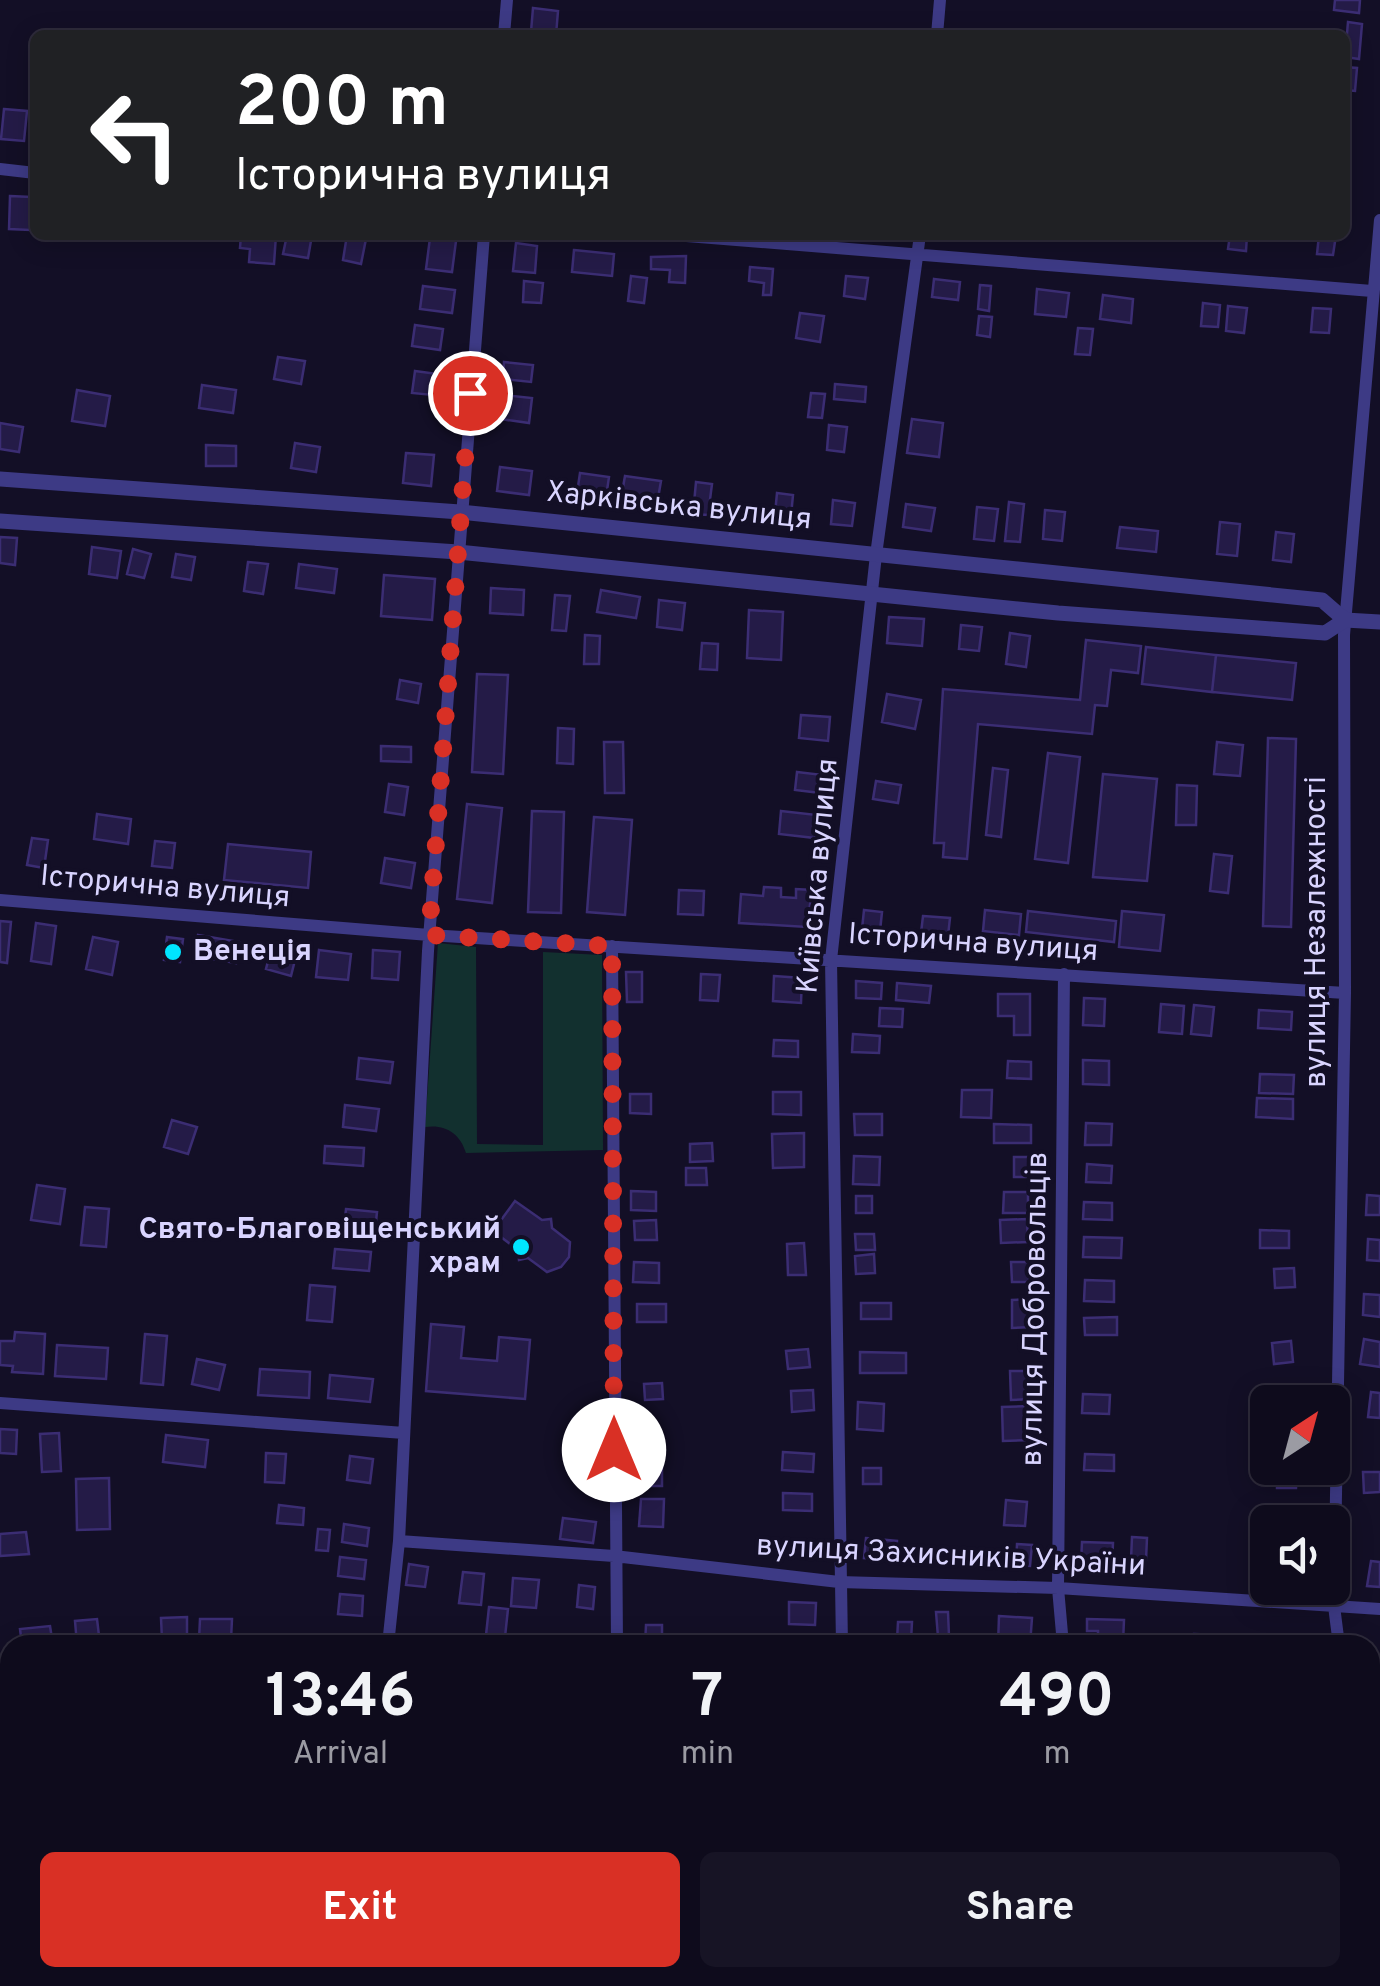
<!DOCTYPE html>
<meta charset="utf-8">
<style>
:root{--surface:#0e0b1c;--page:#171425;--text:#f1f3f6;--muted:#9b9ba3;--line:#2e2b3b;--accent:#d93025}
body{margin:0;font-family:Overpass,sans-serif;background:var(--page);color:var(--text);height:100vh;display:flex;flex-direction:column;font-size:38px;white-space:nowrap}
*{box-sizing:border-box;margin:0}
p{font-size:32px;color:var(--muted)}
.icon{flex:none;width:55px;height:55px;fill:none;stroke:currentColor;stroke-width:2;stroke-linecap:round;stroke-linejoin:round}
.map{position:relative;flex:1;overflow:hidden}
.panel{position:absolute;left:0px;top:1635px;width:1380px;height:352px;display:flex;flex-direction:column;background:var(--surface);border-radius:30px 30px 0 0;box-shadow:0 5px 25px #0003,0 0 0 2px var(--line)}
.panel>*{flex:none}
.top-card{position:absolute;left:30px;top:30px;width:1320px;height:210px;border-radius:15px;box-shadow:0 5px 25px #0003,0 0 0 2px var(--line);background:#202124;color:#fff;overflow:hidden}
.needle{width:65px;rotate:36deg}
.tools{position:absolute;left:1250px;top:1385px;display:grid;gap:20px}
.tools a{display:grid;place-items:center;width:100px;height:100px;border-radius:15px;background:var(--surface);box-shadow:0 5px 25px #0003,0 0 0 2px var(--line);font-size:50px}
.pin{position:absolute;display:grid;place-items:center;width:85px;height:85px;color:#fff;margin:-42px;border:5px solid #fff;border-radius:50%;box-shadow:0 2px 10px #0007}
.me{position:absolute;width:110px;margin:-55px;rotate:0deg;stroke-linejoin:round;filter:drop-shadow(0 0 8px #0008)}
.turn{display:flex;align-items:center;gap:35px;height:210px;padding:0 40px;font-size:45px}
.turn .icon{width:130px;height:130px;stroke-width:2.5}
.turn b{display:block;font-size:70px;line-height:85px}
.eta{display:flex;justify-content:space-evenly;align-items:center;height:170px;text-align:center}
.eta b{font-size:60px;font-weight:700;line-height:70px}
.cta{display:flex;gap:20px;margin-top:auto;padding:20px 40px}
.cta a{flex:1;height:115px;border-radius:15px;background:var(--accent);color:#fff;font-size:40px;font-weight:700;line-height:115px;text-align:center}
.cta a+a{background:var(--page);color:var(--text)}
.map>svg:first-child{display:block}
.green{fill:#12302f}
.building{fill:#241b47;stroke:#3b2d73;stroke-width:2.5}
.lines{fill:none;stroke-linecap:round;stroke-linejoin:round}
.minor{stroke:#3d3a85;stroke-width:12}
.tertiary{stroke:#3d3a85;stroke-width:15}
.route{stroke:#d93025;stroke-width:18;stroke-dasharray:0 32.4}
.poi-dot{fill:#00e5ff;stroke:#130f26;stroke-width:4}
.labels{text-anchor:middle;dominant-baseline:central;stroke-width:8;stroke-linejoin:round;paint-order:stroke}
.street-label{font-size:30px;fill:#d9d4ff;stroke:#130f26}
.poi-label{font-size:30px;font-weight:bold;fill:#d9d4ff;stroke:#130f26;text-anchor:start}
</style>
<div class="map">
<svg width="1380" height="1986" viewBox="0 0 1380 1986">
<rect width="100%" height="100%" fill="#130f26"/>
<path class="green" d="M438 943 476 947 477 1144 543 1145V952L602 955 603 1150 466 1153C460 1133 445 1124 425 1127Z"/>
<path class="building" d="M1335 0H1360L1359 13 1334 10Z
M533 8 558 11 556 35 531 32Z
M1348 22 1362 24 1359 59 1345 57Z
M1345 67 1357 68 1355 91 1345 90Z
M4 109 27 111 24 141 1 139Z
M10 196 31 197 30 230 9 229Z
M241 235H276L274 264 249 262 250 249 240 248Z
M287 235H312L308 258 283 254Z
M347 235 366 239 361 264 343 260Z
M1230 235H1247L1246 251 1228 249Z
M1319 235H1336L1333 255 1317 254Z
M430 238 456 241 452 272 426 269Z
M516 243 537 246 535 273 513 271Z
M574 250 614 254 612 276 572 272Z
M686 256 685 283 669 282 670 270 651 269V257Z
M750 267 773 269 771 295H763L764 283 749 281Z
M631 276 647 278 644 303 628 301Z
M846 276 868 278 865 299 844 296Z
M934 279 960 282 958 300 932 297Z
M524 281 543 283 541 303 523 302Z
M980 285 991 286 989 311 978 309Z
M423 286 455 290 452 313 420 309Z
M1037 289 1069 293 1066 317 1035 314Z
M1103 295 1133 299 1131 323 1100 319Z
M1203 303 1220 305 1218 327 1201 326Z
M1228 306 1247 308 1244 333 1226 331Z
M1313 308 1331 309 1329 333 1311 332Z
M800 313 824 316 820 342 796 338Z
M979 316 992 317 990 337 977 335Z
M415 325 443 329 440 350 412 346Z
M1078 328 1093 329 1090 355 1075 354Z
M278 357 305 361 301 384 274 379Z
M504 362 533 365 531 382 503 379Z
M415 371 445 375 443 396 412 393Z
M835 384 866 387 865 402 834 399Z
M202 385 236 390 233 413 199 408Z
M77 390 110 396 105 426 72 421Z
M811 393 825 394 822 418 808 417Z
M503 395 532 398 529 423 500 419Z
M912 419 943 423 939 457 907 453Z
M0 423 23 427 19 452 0 449Z
M829 425 847 427 844 452 827 450Z
M295 443 320 447 316 472 291 468Z
M206 445 236 446V466H206Z
M406 453 434 455 431 486 403 483Z
M500 467 532 471 529 495 497 491Z
M580 473 609 477 605 504 576 500Z
M625 476 661 481 656 510 620 504Z
M696 482 712 484 708 515 693 514Z
M777 493 793 495 791 516 775 514Z
M833 500 855 503 852 526 831 524Z
M1009 502 1024 504 1020 542 1005 541Z
M906 504 935 508 931 531 903 527Z
M977 507 998 509 994 541 974 539Z
M1045 510 1065 512 1062 541 1043 539Z
M1220 522 1240 524 1237 556 1217 554Z
M1120 527 1158 531 1156 552 1117 548Z
M1276 532 1294 534 1291 562 1273 560Z
M0 537 17 538 15 565 0 563Z
M92 547 121 551 117 578 89 574Z
M133 549 151 554 144 578 127 574Z
M176 554 195 557 191 580 172 577Z
M248 562 268 564 263 594 244 591Z
M299 564 337 569 334 593 296 588Z
M384 575 435 579 432 620 381 616Z
M491 588 524 590 523 615 490 613Z
M601 590 640 597 636 618 597 612Z
M555 595 570 596 566 631 552 630Z
M659 600 685 603 682 630 657 627Z
M749 610 783 612 781 660 747 658Z
M889 617 924 619 922 646 887 643Z
M961 625 982 627 979 651 959 649Z
M1010 633 1030 636 1026 667 1006 664Z
M585 635 600 636 599 664H584Z
M1086 640 1141 646 1138 673 1111 670 1107 706 1095 705 1092 734 978 724 967 859 943 857 944 843H934L943 689 1080 700Z
M702 643 718 644 717 670 700 669Z
M1146 647 1216 655 1212 692 1142 684Z
M1216 655 1296 663 1292 700 1212 692Z
M477 674 508 675 503 774 472 772Z
M400 680 421 684 418 703 397 699Z
M887 694 921 700 915 729 882 722Z
M801 715 830 717 828 741 799 738Z
M558 728 574 729 573 764 557 763Z
M1268 738 1296 739 1291 927 1263 926Z
M604 742H623L624 793H605Z
M1217 742 1243 745 1240 776 1214 774Z
M381 746 411 747V762L381 761Z
M1048 753 1080 757 1068 863 1035 859Z
M993 768 1008 770 1001 837 986 835Z
M797 772 823 775 821 793 795 790Z
M1103 774 1157 779 1147 881 1093 877Z
M876 781 901 785 898 803 873 799Z
M389 784 408 787 404 815 385 812Z
M1177 785 1197 786 1196 825H1176Z
M467 804 502 808 492 903 457 899Z
M532 811 564 812 561 913 528 912Z
M781 811 817 815 815 838 779 834Z
M97 814 131 819 128 844 94 839Z
M594 817 632 820 625 915 587 912Z
M32 838 48 840 44 868 27 865Z
M155 841 175 843 172 868 152 866Z
M228 844 311 852 308 888 224 880Z
M1214 854 1232 856 1228 893 1210 891Z
M385 858 415 863 411 888 381 883Z
M764 887 781 888V897L796 898V889L812 890 807 927 739 923 741 894 763 896Z
M679 890 704 891 703 915 678 914Z
M864 910 882 912 880 931 862 929Z
M985 910 1021 914 1019 935 983 931Z
M1028 911 1116 921 1114 942 1026 932Z
M1122 911 1164 915 1160 951 1119 947Z
M923 916 950 918 948 936 921 933Z
M0 921 11 922 7 963 0 962Z
M36 923 56 926 51 964 31 961Z
M198 935 239 942 236 963 194 956Z
M93 937 118 942 112 975 86 969Z
M167 937 183 939 180 962 164 960Z
M273 942 298 948 291 976 266 969Z
M319 950 351 954 348 980 316 977Z
M373 950 400 952 398 980 372 978Z
M626 972H642V1002H627Z
M701 974 720 975 718 1001 700 1000Z
M774 976 802 978 801 1003 773 1001Z
M856 981 882 983 881 999 856 998Z
M897 983 931 986 929 1003 896 1000Z
M998 994H1030V1035H1014V1016H998Z
M1084 998 1105 999 1104 1026 1083 1025Z
M1161 1004 1184 1006 1182 1034 1159 1032Z
M1194 1005 1214 1007 1211 1036 1191 1034Z
M880 1008 903 1009 902 1027 879 1026Z
M1259 1010 1292 1012 1291 1030 1258 1028Z
M853 1034 880 1036 879 1053 852 1052Z
M774 1040 798 1041V1057L773 1056Z
M359 1058 393 1062 390 1083 357 1079Z
M1083 1060 1109 1061V1085L1083 1084Z
M1008 1061 1031 1062V1079L1007 1078Z
M1260 1074 1294 1075 1293 1094 1259 1093Z
M962 1090H992L991 1118 961 1117Z
M773 1092H801V1115L773 1114Z
M630 1094H651V1114L630 1113Z
M1257 1098 1293 1099V1119L1256 1117Z
M345 1105 379 1109 376 1131 343 1127Z
M854 1114H882V1135H855Z
M172 1120 197 1127 188 1154 164 1147Z
M1086 1123 1112 1124 1111 1145H1085Z
M994 1124 1031 1125V1143H994Z
M804 1133V1167L773 1168 772 1134Z
M712 1143 713 1161 690 1162V1144Z
M325 1146 364 1148 363 1166 324 1163Z
M854 1156 880 1157 879 1185 853 1184Z
M1014 1157H1031V1177H1014Z
M1087 1164 1112 1166 1111 1183 1086 1182Z
M686 1168H706L707 1185H686Z
M37 1185 65 1189 60 1224 31 1220Z
M631 1191 656 1192V1211L631 1210Z
M1004 1192H1028V1213H1003Z
M1367 1195 1380 1196V1215H1366Z
M856 1196H872V1213H856Z
M515 1201 542 1220 551 1219 552 1228 570 1242 569 1257 561 1267 547 1272 528 1258 519 1260 518 1250 493 1231Z
M1084 1202 1112 1203V1220L1083 1219Z
M85 1207 109 1209 106 1247 81 1245Z
M346 1209 377 1212 375 1231 344 1228Z
M1027 1219 1028 1242 1001 1243 1000 1220Z
M656 1220 657 1240H635L634 1221Z
M1260 1230 1289 1231V1248H1260Z
M855 1234H874L875 1250H856Z
M1084 1237 1122 1238 1121 1258 1083 1257Z
M1368 1239 1380 1240V1261L1367 1260Z
M804 1243 806 1275H788L787 1244Z
M335 1249 371 1252 369 1271 333 1268Z
M874 1254 875 1273 856 1274 855 1256Z
M634 1262 659 1263V1283L633 1282Z
M1011 1262H1029V1282H1012Z
M1294 1268 1295 1287 1275 1288 1274 1269Z
M1085 1280 1114 1281V1302L1084 1301Z
M310 1285 335 1287 332 1322 307 1320Z
M1364 1294 1380 1295V1317L1363 1315Z
M1032 1299V1327L1012 1328V1300Z
M861 1303H891V1319H861Z
M637 1304H666V1322H637Z
M1117 1317V1335H1085L1084 1318Z
M431 1324 464 1327 461 1358 497 1361 499 1337 530 1340 525 1399 426 1391Z
M15 1332 45 1334 43 1374 12 1372 13 1366 0 1365V1341H14Z
M145 1334 167 1336 163 1385 141 1383Z
M1364 1339 1380 1342V1367L1360 1364Z
M1291 1341 1293 1362 1274 1364 1272 1343Z
M57 1345 108 1348 106 1379 55 1376Z
M808 1349 810 1367 788 1369 786 1351Z
M860 1352 906 1353V1373H860Z
M197 1359 225 1365 219 1390 192 1384Z
M260 1369 310 1372 309 1398 258 1395Z
M1010 1371H1032L1033 1399 1011 1400Z
M330 1375 373 1379 370 1402 328 1398Z
M662 1383 663 1399 645 1400 644 1384Z
M813 1390 814 1410 792 1412 791 1391Z
M1371 1392 1380 1393V1418L1368 1417Z
M1083 1394 1110 1395 1109 1414 1082 1413Z
M858 1402 884 1404 883 1431 857 1429Z
M1029 1406 1030 1440 1003 1441 1002 1407Z
M593 1418V1441L574 1442 573 1419Z
M0 1429 17 1430 16 1454 0 1453Z
M59 1433 61 1471 42 1472 40 1434Z
M166 1435 208 1440 205 1467 163 1462Z
M783 1452 814 1454 813 1472 782 1470Z
M266 1453 286 1454 284 1483 265 1482Z
M1085 1454 1114 1455V1471L1084 1470Z
M350 1456 373 1459 370 1483 347 1480Z
M639 1460H662V1486H639Z
M863 1468H881V1484H863Z
M1277 1468H1297L1296 1488H1277Z
M1363 1472H1380V1492L1364 1493Z
M109 1478 110 1529 77 1530 76 1479Z
M783 1493 812 1494V1511L783 1510Z
M641 1499H664L663 1527 639 1526Z
M1006 1500 1027 1502 1025 1526 1004 1525Z
M279 1505 304 1508 303 1525 277 1523Z
M563 1518 596 1522 593 1543 560 1539Z
M344 1524 369 1528 367 1546 342 1542Z
M318 1529 330 1530 328 1551 316 1550Z
M26 1532 29 1554 0 1556V1534Z
M1132 1537 1147 1538 1146 1560H1131Z
M866 1538 897 1541 896 1561 864 1558Z
M1082 1542 1113 1543 1112 1564 1081 1563Z
M1017 1544 1032 1545 1030 1566 1016 1565Z
M340 1557 366 1560 364 1579 338 1576Z
M1371 1561 1380 1562V1587L1367 1586Z
M409 1564 428 1567 425 1587 406 1585Z
M463 1572 484 1574 481 1605 459 1603Z
M513 1578 539 1580 536 1608 511 1606Z
M579 1585 595 1587 593 1609 577 1607Z
M340 1594 363 1596 362 1616 338 1614Z
M789 1602 816 1603 815 1625 789 1624Z
M489 1607 508 1609 505 1637 486 1635Z
M936 1612H948L949 1636 938 1637Z
M999 1616 1032 1618 1030 1645H998Z
M187 1617V1640H162L161 1618Z
M97 1619 100 1644 77 1645 75 1621Z
M200 1619H232L231 1640H199Z
M1087 1619 1124 1620 1123 1643 1098 1642V1631H1087Z
M898 1622H912L911 1641 897 1640Z
M646 1625H662V1645H645Z
M50 1626 53 1645H22L20 1629Z
M1194 1634 1221 1635 1220 1645H1194Z
M1370 1739H1380V1766H1370Z
M10 1809V1837L4 1838 0 1811Z
M452 1978H489L490 1985 453 1986Z"/>
<g class="lines">
<path class="minor" d="M504 35 507 0
M937 35 940 0
M0 169 35 173
M674 235 1372 291
M0 900 429 935 1345 993
M612 946 617 1645
M0 1403 404 1433
M399 1541 614 1556 839 1582 1058 1588 1380 1609
M388 1645 399 1541 428 951 484 235
M842 1645 831 960 876 555 920 235
M1063 1645 1058 1588 1064 974
M1339 1645 1334 1606 1345 993 1344 635 1380 220
M0 1674 10 1672
M1370 1874 1380 1948
M625 1978V1986
M856 1978 857 1986
M1089 1978V1986
M352 1986 355 1978"/>
<path class="tertiary" d="M0 479 460 512 1322 600 1345 620 1380 622
M0 521 458 552 1058 613 1325 633 1345 620"/>
</g>
<g class="lines">
<path class="route" d="M470 393 429 935 612 946 614 1450"/>
</g>
<g class="poi-dot">
<circle cx="173" cy="952" r="10"/>
<circle cx="521" cy="1247" r="10"/>
</g>
<g class="labels">
<g class="street-label">
<text transform="translate(679 507) rotate(6)">Харківська вулиця</text>
<text transform="translate(819 876) rotate(-85)">Київська вулиця</text>
<text transform="translate(165 888) rotate(5)">Історична вулиця</text>
<text transform="translate(1317 932) rotate(-90)">вулиця Незалежності</text>
<text transform="translate(973 944) rotate(4)">Історична вулиця</text>
<text transform="translate(1036 1309) rotate(-89)">вулиця Добровольців</text>
<text transform="translate(951 1557) rotate(3)">вулиця Захисників України</text>
</g>
<g class="poi-label">
<text x="193" y="952">Венеція</text>
<text x="501" y="1230" text-anchor="end">Свято-Благовіщенський<tspan x="501" dy="34">храм</tspan></text>
</g>
</g>
</svg>
<div class="tools">
<a><svg class="needle" viewBox="-14 -14 28 28"><path d="M0-13l5 13h-10z" fill="#e53935"/><path d="M0 13l5-13h-10z" fill="#9b9ba3"/></svg></a>
<a><svg class="icon" aria-label="sound" viewBox="0 0 24 24"><path d="M4 9h4l5-4v14l-5-4H4zM17 9q2 3 0 6"/></svg></a>
</div>
<div class="pin" style="left:470px;top:393px;background:#d93025"><svg class="icon" aria-label="arrive" viewBox="0 0 24 24"><path d="M6 21V4h12l-3 4 3 4H6"/></svg></div>
<svg class="me" style="left:614px;top:1450px" viewBox="-20 -20 40 40"><circle r="19" fill="#fff"/><path d="M0-13L10 11 0 6-10 11z" fill="#d93025"/></svg>
<div class="top-card">
<div class="turn"><svg class="icon" aria-label="left" viewBox="0 0 24 24"><path d="M17 20v-9H6M10 6l-5 5 5 5"/></svg><div><b>200 m</b>Історична вулиця</div></div>
</div>
<section class="panel">
<div class="eta">
<div><b>13:46</b><p>Arrival</p></div>
<div><b>7</b><p>min</p></div>
<div><b>490</b><p>m</p></div>
</div>
<div class="cta"><a>Exit</a><a>Share</a></div>
</section>
</div>
